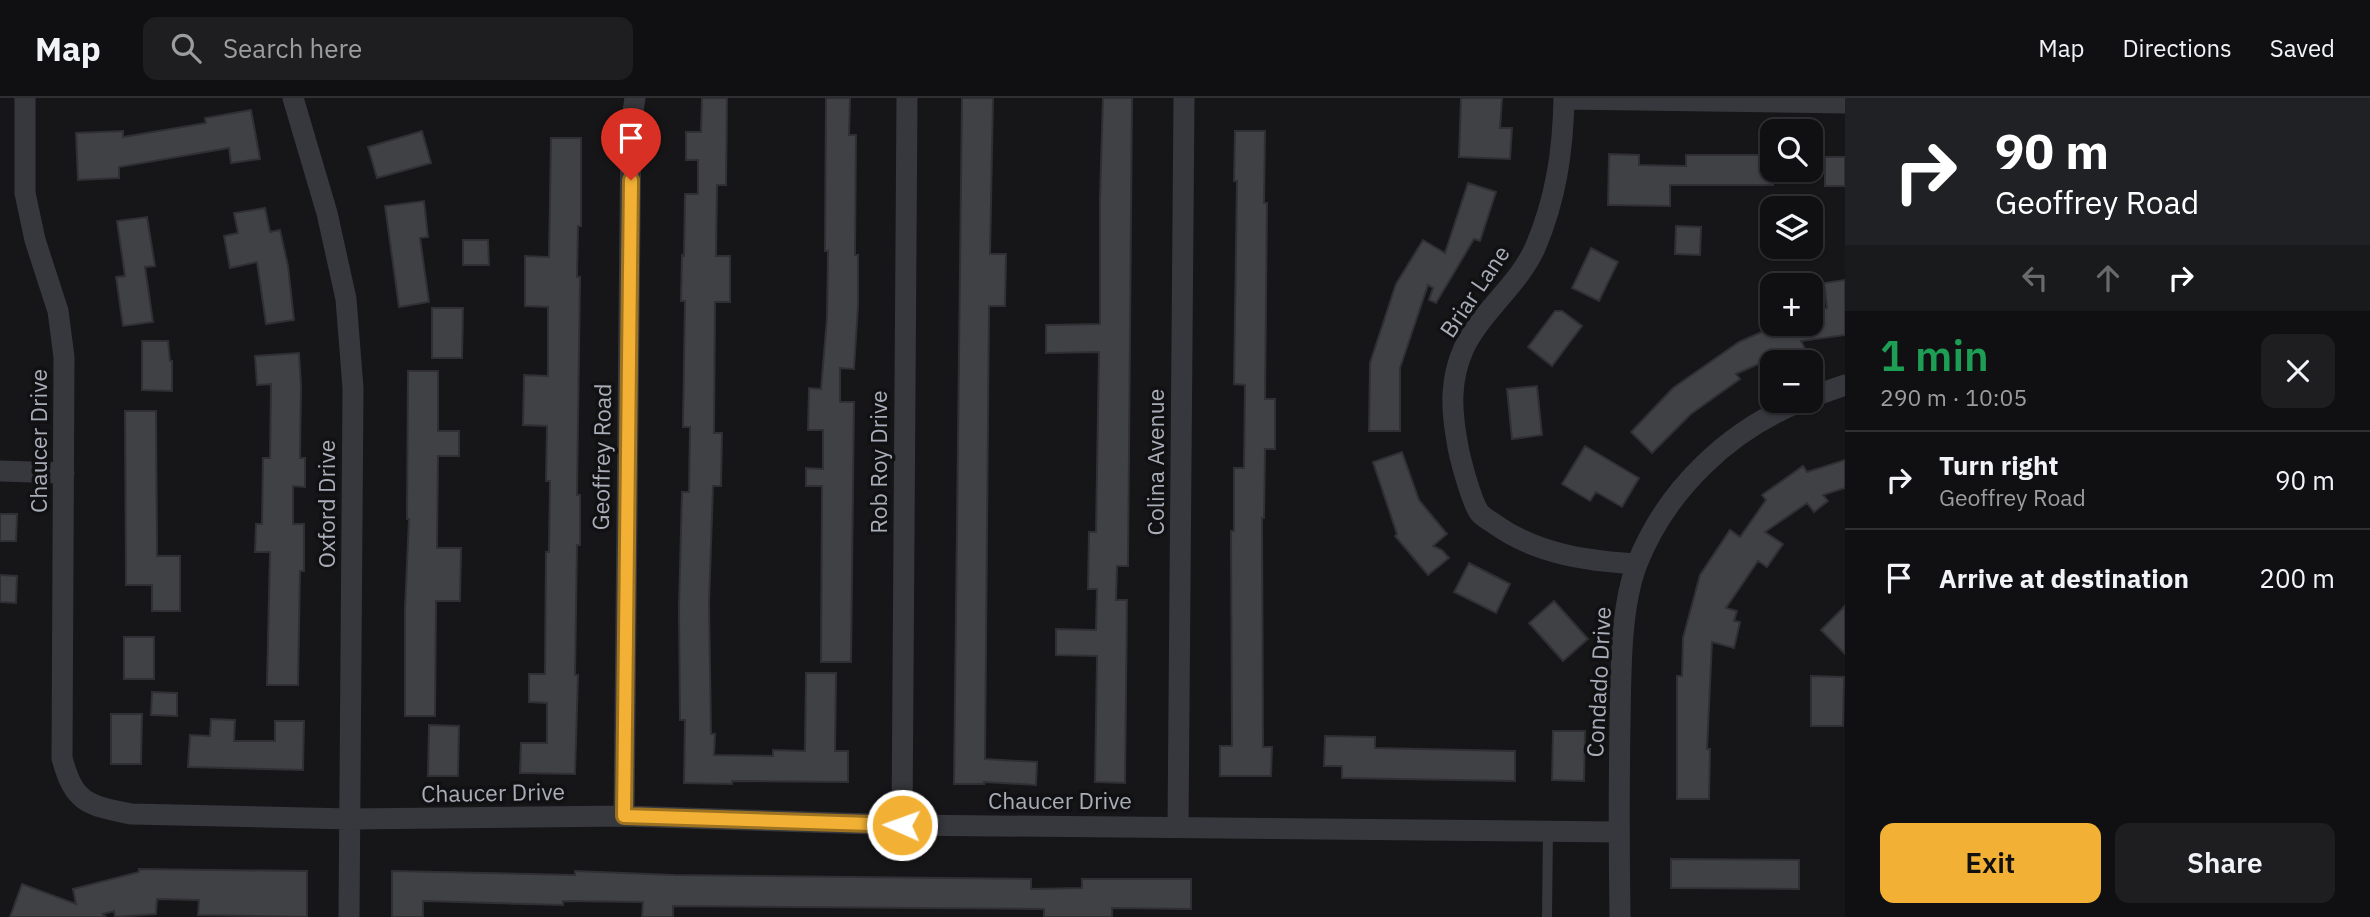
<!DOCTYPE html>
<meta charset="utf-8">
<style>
:root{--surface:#101012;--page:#1e1e20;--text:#f1f3f6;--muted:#9c9d9f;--line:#303032;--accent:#f2b134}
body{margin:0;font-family:"IBM Plex Sans",sans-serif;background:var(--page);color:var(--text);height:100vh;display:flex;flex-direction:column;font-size:26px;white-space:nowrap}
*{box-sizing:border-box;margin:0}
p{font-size:23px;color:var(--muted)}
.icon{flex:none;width:38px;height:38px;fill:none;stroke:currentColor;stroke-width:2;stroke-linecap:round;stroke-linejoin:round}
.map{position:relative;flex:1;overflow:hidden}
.side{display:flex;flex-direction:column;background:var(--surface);width:525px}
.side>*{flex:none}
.hud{background:#202124;color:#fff;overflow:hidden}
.buttons{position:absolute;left:1760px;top:21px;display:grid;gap:14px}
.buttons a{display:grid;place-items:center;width:63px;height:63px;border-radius:14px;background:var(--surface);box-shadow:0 2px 5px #0004,0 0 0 2px var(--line);font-size:35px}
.pin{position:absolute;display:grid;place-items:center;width:60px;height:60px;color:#fff;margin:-72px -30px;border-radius:50% 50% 50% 0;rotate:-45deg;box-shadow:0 0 7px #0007}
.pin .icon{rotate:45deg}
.me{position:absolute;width:77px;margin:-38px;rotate:272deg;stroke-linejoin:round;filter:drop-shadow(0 0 5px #0008)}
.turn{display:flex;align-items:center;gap:24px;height:147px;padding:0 35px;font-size:32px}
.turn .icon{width:91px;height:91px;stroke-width:2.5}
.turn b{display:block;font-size:49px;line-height:60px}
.lanes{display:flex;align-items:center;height:66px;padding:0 35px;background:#0003;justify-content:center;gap:35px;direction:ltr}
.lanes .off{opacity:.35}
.round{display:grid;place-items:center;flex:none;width:74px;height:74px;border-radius:14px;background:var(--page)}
.head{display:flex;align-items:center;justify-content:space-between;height:119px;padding:0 35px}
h1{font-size:42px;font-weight:600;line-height:52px;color:#1e9e55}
.primary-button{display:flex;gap:14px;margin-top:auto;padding:14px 35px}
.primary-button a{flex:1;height:80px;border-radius:14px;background:var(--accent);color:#111;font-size:28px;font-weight:600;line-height:80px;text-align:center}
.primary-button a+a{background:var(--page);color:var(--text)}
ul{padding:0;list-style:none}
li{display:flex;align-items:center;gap:21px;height:98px;padding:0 35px;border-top:2px solid var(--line)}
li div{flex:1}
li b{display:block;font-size:26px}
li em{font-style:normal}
header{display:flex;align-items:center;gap:42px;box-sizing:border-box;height:98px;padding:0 35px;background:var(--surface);border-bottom:2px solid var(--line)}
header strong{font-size:33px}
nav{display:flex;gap:38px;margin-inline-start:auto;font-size:24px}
.search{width:490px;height:63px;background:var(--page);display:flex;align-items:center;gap:18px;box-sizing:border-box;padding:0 24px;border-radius:14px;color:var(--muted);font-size:26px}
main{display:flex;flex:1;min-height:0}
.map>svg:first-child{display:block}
.building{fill:#404145;stroke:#303034;stroke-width:2}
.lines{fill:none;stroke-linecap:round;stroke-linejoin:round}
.lane{stroke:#37383d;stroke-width:10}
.street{stroke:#37383d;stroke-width:21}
.route-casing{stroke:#9d7322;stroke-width:18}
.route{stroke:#f2b134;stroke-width:12}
.labels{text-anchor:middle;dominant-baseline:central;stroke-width:7;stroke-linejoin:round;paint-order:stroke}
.street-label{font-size:23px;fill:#a8adb8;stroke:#111113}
</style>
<header>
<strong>Map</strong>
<div class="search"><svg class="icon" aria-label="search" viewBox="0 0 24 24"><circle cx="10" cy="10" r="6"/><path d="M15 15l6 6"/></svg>Search here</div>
<nav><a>Map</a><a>Directions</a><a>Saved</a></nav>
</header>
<main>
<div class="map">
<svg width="1845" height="819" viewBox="0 0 1845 819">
<rect width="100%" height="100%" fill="#161618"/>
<path class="building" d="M702 0H727L726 87H717L716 158H730V204H715L714 335H722L721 388H713L709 506 711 636H715L714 657 773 658V652L805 653 806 575H836L835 653H848V684L732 683V686L684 685 685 622H680L679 509 682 394H689L690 329H683L685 203H681L682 157 684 158 685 96H698V62H686V34H701Z
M826 0H850L849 37H856L855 157H858V207L854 271 840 270V304H854L851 564H821L822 388H806V370L823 371V332H808L809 290 821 291 827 220 828 153H825Z
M962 0H993L990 156H1006L1005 208H989L985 661 1037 664 1036 687 984 684V686H954Z
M1103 0H1132L1128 468H1117L1116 502H1127L1125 685 1095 684 1097 558 1056 557V531L1096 532 1097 491H1088L1089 434H1096L1099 254 1046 255V227L1100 226V100Z
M1461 0H1502L1500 30H1512L1510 61 1459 59Z
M251 12 260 61 231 65 229 50 119 69V80L78 82 76 35 123 33V39L206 25 205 20Z
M422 33 431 65 377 80 368 49Z
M1235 33H1265L1264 105H1267L1265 301H1275V351H1265L1264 420H1262L1263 649H1272L1271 678H1220V648H1232L1231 433H1234V370H1244L1245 287 1234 286 1237 83H1234Z
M551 40H581V128H578L577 179H580L577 397H580V447H577L575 577H578L575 676 520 675 521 645H547V605L529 604V576H545L546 454H549L550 383H546L547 328 523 327 524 277 548 278V209L525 208V158L549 159Z
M1609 56 1639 57V67L1686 68V57H1773V87H1670V108L1608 107Z
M1825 59H1845V88H1825Z
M1468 85 1496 94 1480 143 1474 141 1436 205 1429 202 1433 190 1428 187 1400 270V333H1369L1370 265 1396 186 1423 142 1445 155Z
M424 103 428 139 420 140 429 204 399 209 385 108Z
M265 110 270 134 280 132 288 168 294 222 266 226 257 164 230 170 224 138 238 135 234 115Z
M147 119 155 168 145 169 153 224 123 228 116 179 125 178 117 123Z
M1676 128 1701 129 1700 157 1675 156Z
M463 142H488L489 167H463Z
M1591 150 1618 164 1599 203 1572 190Z
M1845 182V237L1801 243 1805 251 1778 263 1776 258 1736 276 1740 281 1691 316 1652 355 1631 334 1673 290 1739 244 1780 226H1816L1814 212 1827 210 1824 185Z
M432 210H463L462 260H432Z
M1555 213H1562L1582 228 1552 268 1528 249Z
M142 243H168L170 263H172V293L142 292Z
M299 255 301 288 300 360H305V389L293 388V426H304V473H300L298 587H267L270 454H255L256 426H262L263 360H270L271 286 257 287 255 258Z
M408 273H438V333H459V358H438L437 450H461L460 503H436L435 618H405V511L409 421H407Z
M1537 288 1542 337 1512 341 1507 291Z
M125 313H156L157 458H180V513H152V487H126Z
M1585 348 1639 380 1622 409 1596 394 1590 403 1562 386Z
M1402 354 1419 402 1447 436 1433 448 1442 452 1449 460 1428 477 1395 438 1397 436 1373 364Z
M1845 362V390L1823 397 1828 403 1814 414 1807 405 1765 434 1783 446 1767 469 1758 463 1726 510 1737 513 1734 523 1740 524 1734 550 1712 544 1707 651H1710L1709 701H1677V578H1682L1683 540 1700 477 1730 432 1740 439 1766 402 1762 397 1803 368 1807 374Z
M0 416H17L16 443H0Z
M1469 465 1510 486 1496 515 1454 494Z
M0 477 17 478 16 505 0 504Z
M1554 503 1588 541 1563 563 1529 525Z
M1845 508V556L1821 532Z
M124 539H154V581H124Z
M1811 578 1844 579 1843 628H1811Z
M152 594 177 595V618L151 617Z
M111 616H142L141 666H111Z
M211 621 235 622 234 643H275V623H304L303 672 188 669 190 637 210 638Z
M429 627 459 628 458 678H428Z
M1553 633H1585L1584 683 1552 682Z
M1325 638 1375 639V650L1515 653V683L1342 680V668H1324Z
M1671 761 1799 762V791L1671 790Z
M139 771 307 773V819L198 817 199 802 157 801 156 816 115 819 114 813 103 816 106 819H10L22 786 76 806 73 791 139 774Z
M392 773 575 777V773L674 777 1031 781V791L1082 790V781H1191V811L1112 810V819H1044V811L673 808V819H642L643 804 563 803V807L423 803V819H392Z"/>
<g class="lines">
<path class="lane" d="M1547 819 1548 732"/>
<path class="street" d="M25 0V95L35 142 58 213 64 259 62 660C74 705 87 707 131 716L350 721 624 718 902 727 1618 734
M293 0 327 115 346 201 353 290 349 819
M1564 0C1563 53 1556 101 1535 150 1519 186 1481 214 1464 250 1450 281 1451 310 1457 343 1459 358 1471 402 1479 414 1482 419 1491 423 1496 427 1537 456 1587 463 1637 466
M1564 1 1845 5
M1811 299 1845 287
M0 373 64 375
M624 718 631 26 635 0
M902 727 907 0
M1178 729 1184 0
M1620 819C1619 754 1619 688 1620 623 1621 575 1620 510 1637 466 1666 392 1729 332 1802 303"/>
</g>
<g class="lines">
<defs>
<path id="route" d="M631 82 624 718 902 727"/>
</defs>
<use href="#route" class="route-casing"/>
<use href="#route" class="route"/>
</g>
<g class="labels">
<g class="street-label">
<text transform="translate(1474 193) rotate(-56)">Briar Lane</text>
<text transform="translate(38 343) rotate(-90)">Chaucer Drive</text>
<text transform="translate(601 359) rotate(-89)">Geoffrey Road</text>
<text transform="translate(878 364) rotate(-90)">Rob Roy Drive</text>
<text transform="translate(1155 364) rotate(-90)">Colina Avenue</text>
<text transform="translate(326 406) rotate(-90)">Oxford Drive</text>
<text transform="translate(1598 584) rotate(-87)">Condado Drive</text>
<text transform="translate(493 694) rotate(-1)">Chaucer Drive</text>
<text x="1060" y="702">Chaucer Drive</text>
</g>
</g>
</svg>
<div class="buttons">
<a><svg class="icon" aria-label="search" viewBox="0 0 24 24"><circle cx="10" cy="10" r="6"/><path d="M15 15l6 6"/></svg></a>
<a><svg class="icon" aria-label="layers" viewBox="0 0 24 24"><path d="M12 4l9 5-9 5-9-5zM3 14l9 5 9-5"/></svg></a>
<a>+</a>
<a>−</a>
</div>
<div class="pin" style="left:631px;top:82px;background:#d93025"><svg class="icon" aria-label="arrive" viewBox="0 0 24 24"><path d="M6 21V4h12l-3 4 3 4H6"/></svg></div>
<svg class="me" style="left:902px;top:727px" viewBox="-20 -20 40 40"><circle r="17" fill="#f2b134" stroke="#fff" stroke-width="3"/><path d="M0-11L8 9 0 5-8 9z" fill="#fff"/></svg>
</div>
<section class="side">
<div class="hud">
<div class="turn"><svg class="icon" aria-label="right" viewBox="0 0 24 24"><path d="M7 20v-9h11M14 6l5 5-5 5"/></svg><div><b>90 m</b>Geoffrey Road</div></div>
<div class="lanes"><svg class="icon off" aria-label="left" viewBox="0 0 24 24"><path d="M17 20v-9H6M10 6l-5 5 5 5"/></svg><svg class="icon off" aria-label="ahead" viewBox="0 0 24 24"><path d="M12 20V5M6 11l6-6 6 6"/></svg><svg class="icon" aria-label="right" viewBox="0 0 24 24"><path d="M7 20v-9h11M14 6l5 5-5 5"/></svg></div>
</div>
<div class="head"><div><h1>1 min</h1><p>290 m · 10:05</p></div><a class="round"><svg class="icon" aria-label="close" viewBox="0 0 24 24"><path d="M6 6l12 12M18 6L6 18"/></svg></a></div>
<ul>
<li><svg class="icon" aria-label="right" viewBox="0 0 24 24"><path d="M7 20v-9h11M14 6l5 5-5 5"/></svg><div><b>Turn right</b><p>Geoffrey Road</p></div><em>90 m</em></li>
<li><svg class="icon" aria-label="arrive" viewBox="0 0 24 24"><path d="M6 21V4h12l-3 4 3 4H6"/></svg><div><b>Arrive at destination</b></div><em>200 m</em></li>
</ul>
<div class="primary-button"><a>Exit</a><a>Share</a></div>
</section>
</main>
